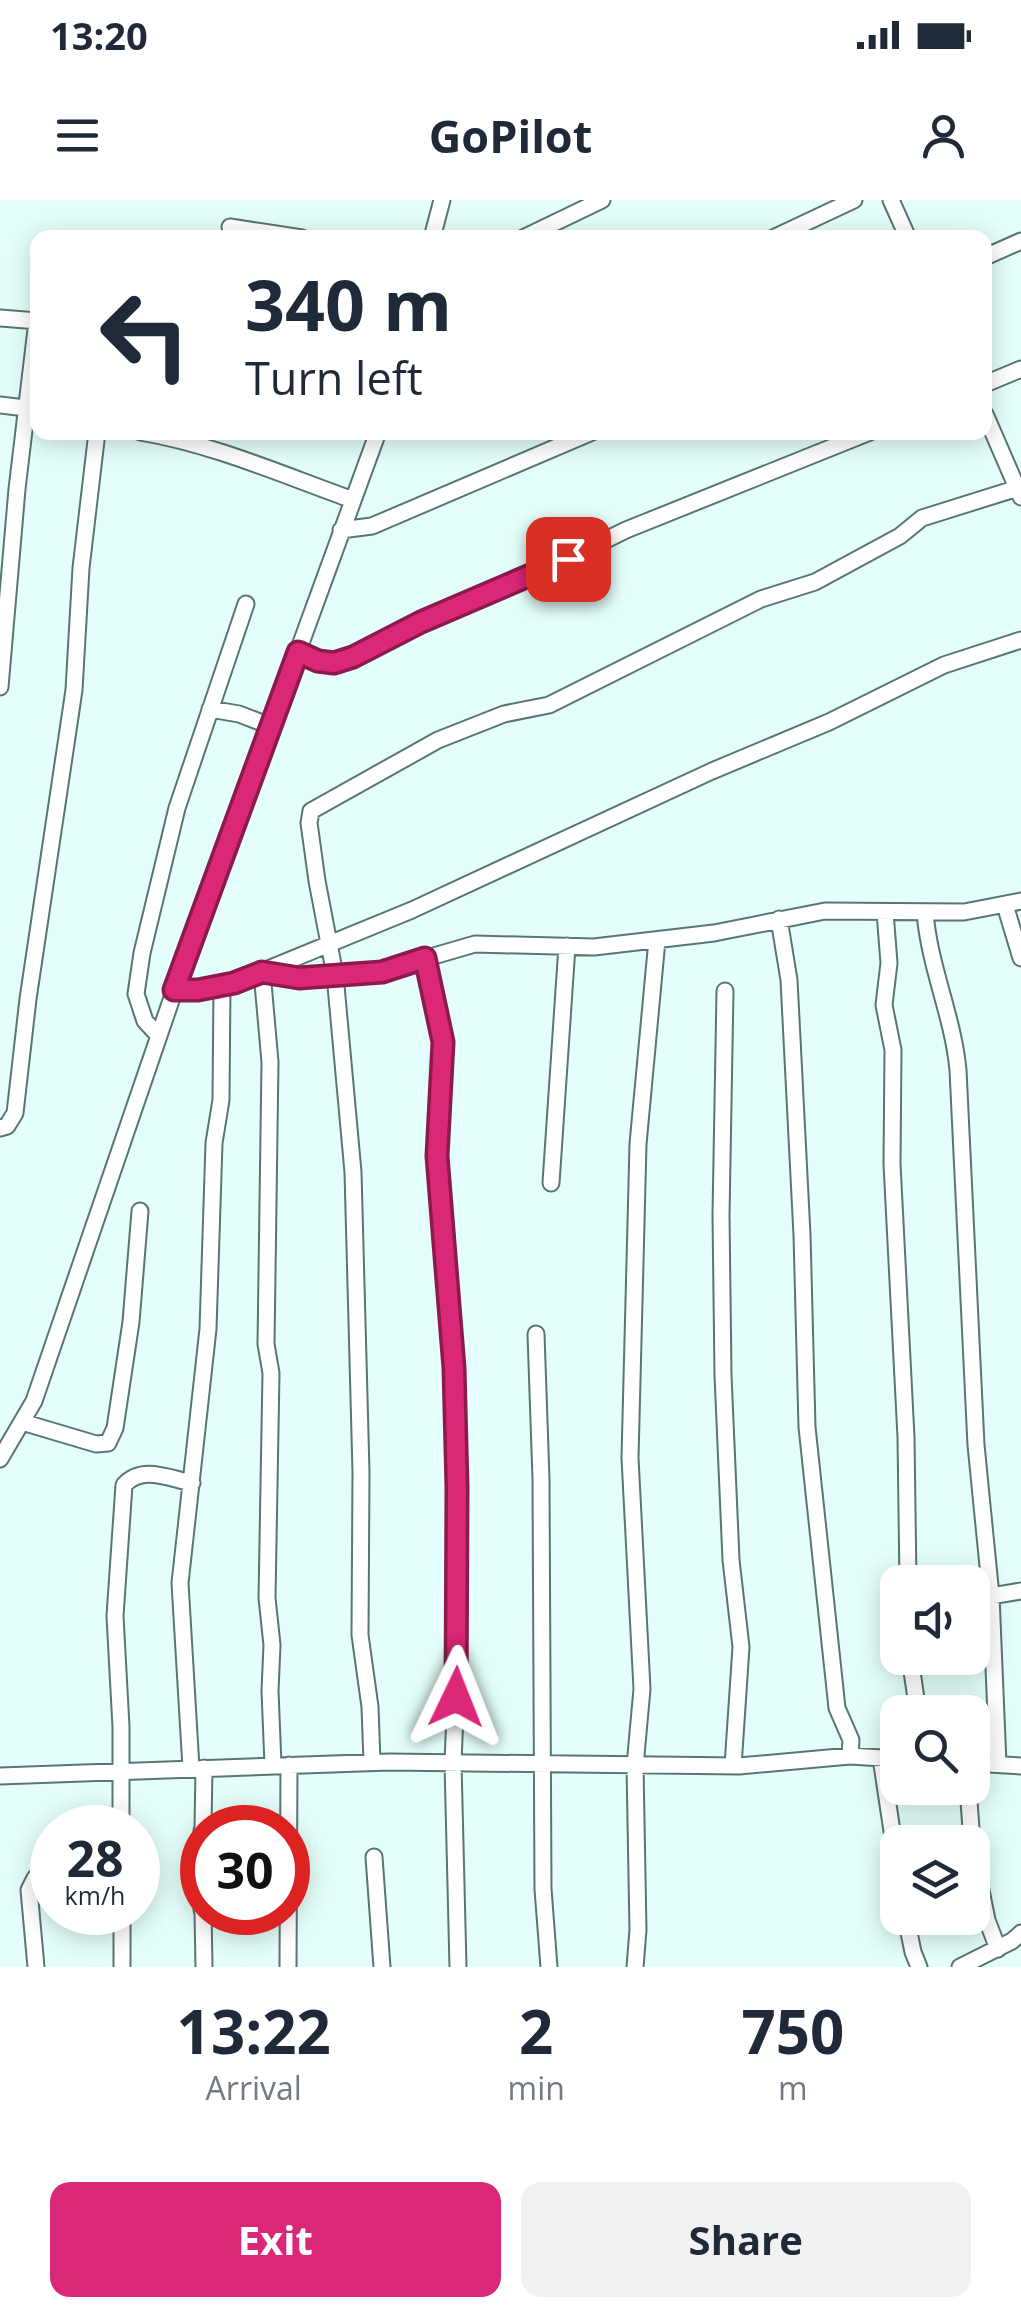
<!DOCTYPE html>
<style>
:root{--surface:#fff;--page:#f2f2f3;--text:#1f2937;--muted:#747a83;--accent:#db2777}
body{margin:0;font-family:"Open Sans",sans-serif;background:var(--page);color:var(--text);height:100vh;display:flex;flex-direction:column;font-size:38px;white-space:nowrap}
*{box-sizing:border-box;margin:0}
p{font-size:32px;color:var(--muted)}
.icon{flex:none;width:55px;height:55px;fill:none;stroke:currentColor;stroke-width:2;stroke-linecap:round;stroke-linejoin:round}
.map{position:relative;height:1767px;overflow:hidden}
.side{display:flex;flex-direction:column;background:var(--surface);flex:1}
.side>*{flex:none}
.banner{position:absolute;left:30px;top:30px;width:962px;height:210px;border-radius:20px;box-shadow:0 5px 25px #0003;background:#fff;color:var(--text);overflow:hidden}
.controls{position:absolute;left:880px;top:1365px;display:grid;gap:20px}
.controls a{display:grid;place-items:center;width:110px;height:110px;border-radius:20px;background:var(--surface);box-shadow:0 5px 25px #0003;font-size:50px}
.speed{position:absolute;left:30px;top:1605px;display:flex;gap:20px;font-size:50px;font-weight:700;text-align:center}
.speed>*{display:grid;place-content:center;width:130px;height:130px;border-radius:50%;background:var(--surface);box-shadow:0 5px 25px #0003;line-height:1}
.speed small{font-size:25px;font-weight:400}
.speed .limit{border:15px solid #d22;background:#fff;color:#111}
.pin{position:absolute;display:grid;place-items:center;width:85px;height:85px;color:#fff;margin:-42px;border-radius:20px;box-shadow:0 5px 15px #0006}
.me{position:absolute;width:110px;margin:-55px;rotate:2deg;stroke-linejoin:round;filter:drop-shadow(0 0 8px #0008)}
.turn{display:flex;align-items:center;gap:35px;height:210px;padding:0 50px;font-size:45px}
.turn .icon{width:130px;height:130px;stroke-width:2.5}
.turn b{display:block;font-size:70px;line-height:85px}
.eta{display:flex;justify-content:space-evenly;align-items:center;height:170px;text-align:center}
.eta b{font-size:60px;font-weight:700;line-height:70px}
.button{display:flex;gap:20px;margin-top:auto;padding:20px 50px}
.button a{flex:1;height:115px;border-radius:20px;background:var(--accent);color:#fff;font-size:40px;font-weight:700;line-height:115px;text-align:center}
.button a+a{background:var(--page);color:var(--text)}
.status{display:flex;justify-content:space-between;align-items:center;height:70px;padding:0 50px;background:var(--surface);direction:ltr}
.status svg{height:28px;fill:currentColor}
header{display:flex;justify-content:space-between;align-items:center;height:130px;padding:0 50px;background:var(--surface);font-size:45px;font-weight:700}
.map>svg:first-child{display:block}
.lines{fill:none;stroke-linecap:round;stroke-linejoin:round}
.street-casing{stroke:#587672;stroke-width:19}
.street{stroke:#fff;stroke-width:15}
.route-casing{stroke:#8e194d;stroke-width:25}
.route{stroke:#db2777;stroke-width:18}
</style>
<div class="status"><b>13:20</b><svg viewBox="0 0 49 12"><path d="M0 12V9h3v3zM5 12V6h3v6zM10 12V3h3v9zM15 12V0h3v12zM26 1h20v11H26zM47 4h2v5h-2z"/></svg></div>
<header><svg class="icon" aria-label="menu" viewBox="0 0 24 24"><path d="M4 6h16M4 12h16M4 18h16"/></svg>GoPilot<svg class="icon" aria-label="person" viewBox="0 0 24 24"><circle cx="12" cy="8" r="4"/><path d="M4 21q1-7 8-7t8 7"/></svg></header>
<div class="map">
<svg width="1021" height="1767" viewBox="0 0 1021 1767">
<rect width="100%" height="100%" fill="#e4fffb"/>
<g class="lines">
<defs>
<path id="street" d="M891 0 908 38
M230 27 302 38
M432 38 442 0
M523 38 602 0
M773 38 854 0
M985 57 1021 41
M0 118 38 121
M985 184 1021 169
M0 205 34 209
M985 214 1021 297
M140 232C213 244 283 275 353 300
M341 330 372 326 592 232
M298 451 318 461 334 463 353 457 421 422 539 373 626 330 870 232
M0 487 17 289 37 121
M210 509 239 514 270 526
M1005 705 1021 758
M885 712 889 763 884 805 893 850 892 964 906 1237 908 1382
M925 712C929 766 953 816 958 870L976 1245 991 1396 998 1564
M779 719 789 780 802 1035 807 1227 837 1508 851 1540 850 1556
M425 758 443 842 437 956 454 1168 457 1464 453 1563 458 1767
M174 790H198L234 783 412 710 712 571 829 522 944 465 1021 440
M725 791 721 1015 723 1175 731 1360 741 1447 733 1566
M158 835 145 821 136 794 142 753 177 608 246 404
M0 928 7 926 15 913 28 799 74 490 81 368 97 232
M551 983 567 746
M536 1134 541 1279 543 1689 549 1767
M22 1222 96 1244 108 1243 115 1228 131 1122 140 1011
M0 1259 34 1201 177 783 378 232
M991 1396 1021 1391
M910 1458 918 1512
M881 1558 898 1671
M372 1562 370 1507 360 1435 361 1272 353 972 335 775 317 681 309 623 311 611 438 540 504 514 549 505 761 399 815 382 900 336 922 318 1021 287
M972 1563 1021 1566
M273 1565 270 1491 272 1445 267 1398 271 1173 266 1144 270 862 262 772 299 777 382 771 475 744 594 747 714 733 825 711 964 712 1021 701
M191 1568 180 1383 208 1129 214 943 221 900 222 786
M0 1576 389 1562 739 1566 850 1556 898 1559
M968 1588 972 1642
M121 1628V1527L115 1416 124 1285C142 1265 168 1278 192 1283
M203 1628 204 1568
M202 1630V1710
M972 1646 987 1720 998 1749
M374 1657 382 1767
M122 1712V1767
M203 1712 204 1767
M906 1718 913 1752 919 1767
M36 1767 29 1690 35 1678 52 1671
M288 1767 289 1565
M635 1767 638 1730 635 1566 642 1489 630 1258 638 944 657 740
M960 1767 1012 1741 1021 1733"/>
</defs>
<use href="#street" class="street-casing"/>
<use href="#street" class="street"/>
</g>
<g class="lines">
<defs>
<path id="route" d="M456 1497 457 1288 454 1168 437 956 443 842 425 758 382 772 299 778 262 772 234 783 198 790H174L298 452 318 461 334 463 353 457 421 422 568 359"/>
</defs>
<use href="#route" class="route-casing"/>
<use href="#route" class="route"/>
</g>
</svg>
<div class="controls">
<a><svg class="icon" aria-label="sound" viewBox="0 0 24 24"><path d="M4 9h4l5-4v14l-5-4H4zM17 9q2 3 0 6"/></svg></a>
<a><svg class="icon" aria-label="search" viewBox="0 0 24 24"><circle cx="10" cy="10" r="6"/><path d="M15 15l6 6"/></svg></a>
<a><svg class="icon" aria-label="layers" viewBox="0 0 24 24"><path d="M12 4l9 5-9 5-9-5zM3 14l9 5 9-5"/></svg></a>
</div>
<div class="speed"><div>28<small>km/h</small></div><div class="limit">30</div></div>
<div class="pin" style="left:568px;top:359px;background:#d93025"><svg class="icon" aria-label="arrive" viewBox="0 0 24 24"><path d="M6 21V4h12l-3 4 3 4H6"/></svg></div>
<svg class="me" style="left:456px;top:1497px" viewBox="-20 -20 40 40"><path d="M0-17L14 15 0 8-14 15z" fill="#db2777" stroke="#fff" stroke-width="4"/></svg>
<div class="banner">
<div class="turn"><svg class="icon" aria-label="left" viewBox="0 0 24 24"><path d="M17 20v-9H6M10 6l-5 5 5 5"/></svg><div><b>340 m</b>Turn left</div></div>
</div>
</div>
<section class="side">
<div class="eta">
<div><b>13:22</b><p>Arrival</p></div>
<div><b>2</b><p>min</p></div>
<div><b>750</b><p>m</p></div>
</div>
<div class="button"><a>Exit</a><a>Share</a></div>
</section>
